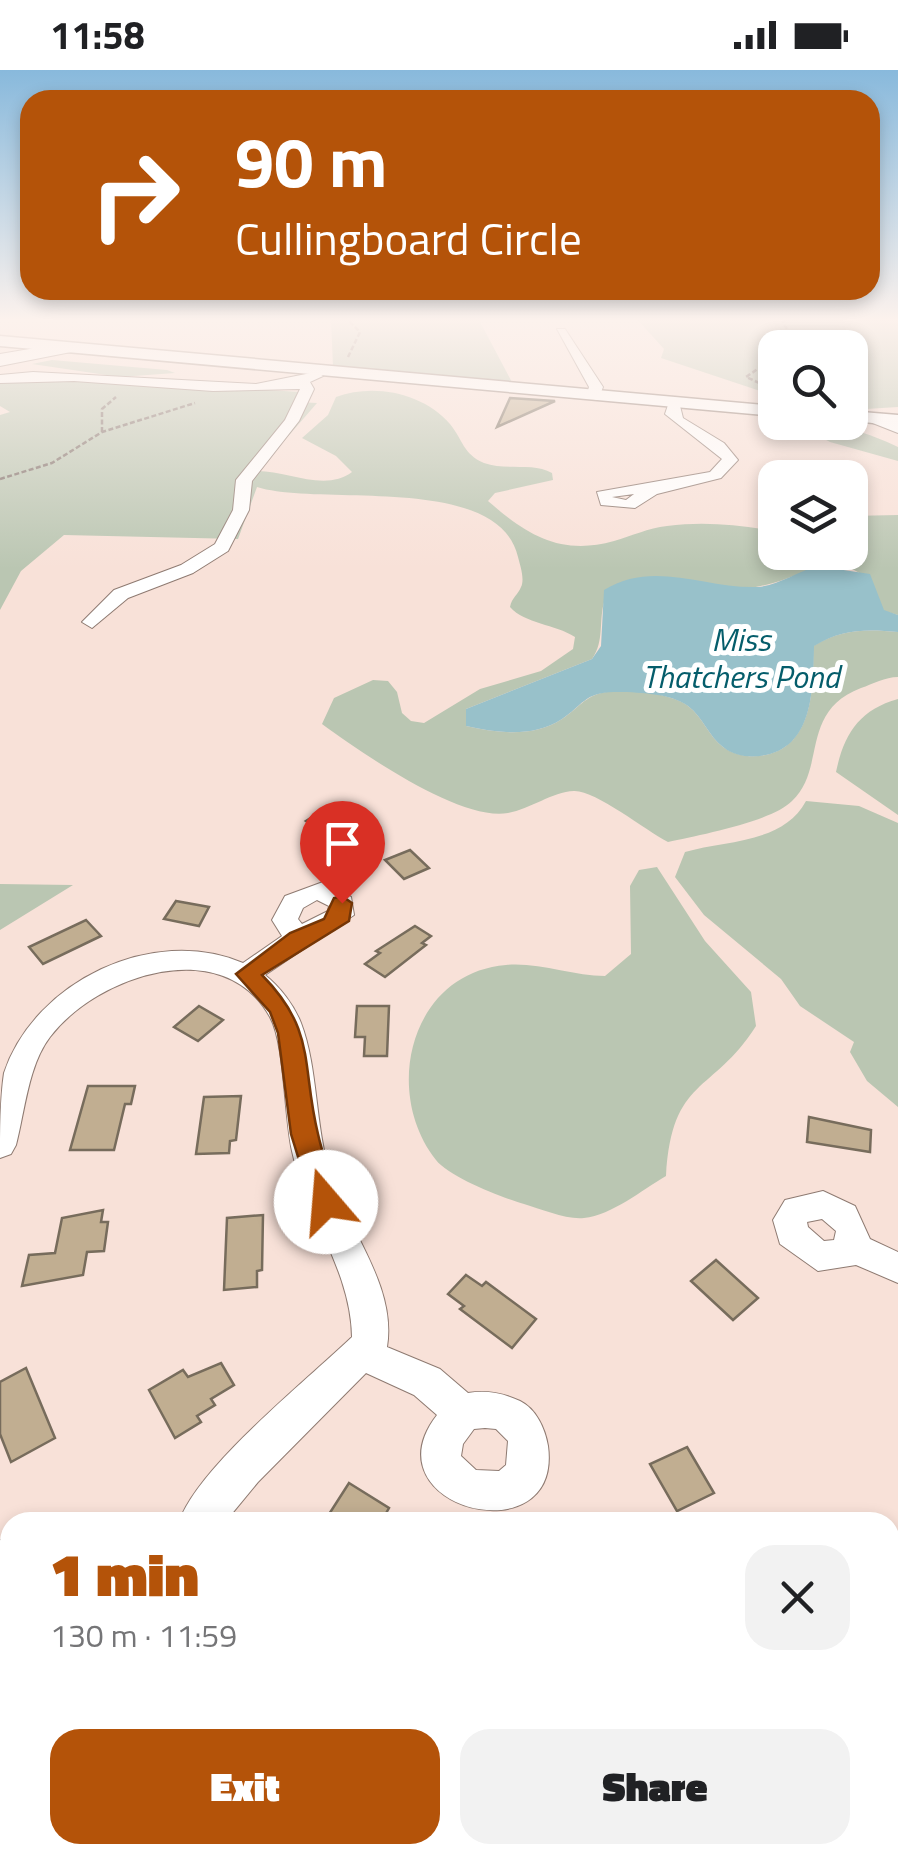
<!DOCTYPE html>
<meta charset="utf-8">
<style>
:root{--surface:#fff;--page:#f2f2f2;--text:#202124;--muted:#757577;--accent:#b45309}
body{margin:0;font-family:"Titillium Web",sans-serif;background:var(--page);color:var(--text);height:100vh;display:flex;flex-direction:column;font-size:38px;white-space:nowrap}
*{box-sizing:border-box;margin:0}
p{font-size:32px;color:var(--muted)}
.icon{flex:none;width:55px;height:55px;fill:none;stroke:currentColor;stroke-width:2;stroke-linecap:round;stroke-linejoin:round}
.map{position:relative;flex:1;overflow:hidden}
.sheet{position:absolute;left:0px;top:1442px;width:900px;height:352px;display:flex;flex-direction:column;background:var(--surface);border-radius:30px 30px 0 0;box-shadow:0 5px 15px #0003}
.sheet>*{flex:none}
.top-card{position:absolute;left:20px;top:20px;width:860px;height:210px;border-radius:30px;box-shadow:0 5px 15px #0003;background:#b45309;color:#fff;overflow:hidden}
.fabs{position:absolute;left:758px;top:260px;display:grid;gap:20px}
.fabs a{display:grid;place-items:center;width:110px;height:110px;border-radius:20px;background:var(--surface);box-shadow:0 5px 15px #0003;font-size:50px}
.pin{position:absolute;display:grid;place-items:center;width:85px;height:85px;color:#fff;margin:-102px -42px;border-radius:50% 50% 50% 0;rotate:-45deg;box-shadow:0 0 10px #0007}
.pin .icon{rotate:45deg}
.me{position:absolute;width:110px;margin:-55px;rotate:342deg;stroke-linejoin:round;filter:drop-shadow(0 0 8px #0008)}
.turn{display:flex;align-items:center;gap:35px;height:210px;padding:0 50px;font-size:45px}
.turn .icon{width:130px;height:130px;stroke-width:2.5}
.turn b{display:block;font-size:70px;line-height:85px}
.round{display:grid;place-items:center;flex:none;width:105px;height:105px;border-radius:30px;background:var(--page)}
.summary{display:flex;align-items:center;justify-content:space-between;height:170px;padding:0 50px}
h1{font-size:60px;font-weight:800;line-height:75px;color:var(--accent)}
.primary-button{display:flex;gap:20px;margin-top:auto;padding:20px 50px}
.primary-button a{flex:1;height:115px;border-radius:30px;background:var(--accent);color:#fff;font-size:40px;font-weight:800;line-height:115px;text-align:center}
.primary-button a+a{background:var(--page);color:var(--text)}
.status{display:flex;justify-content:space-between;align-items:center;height:70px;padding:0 50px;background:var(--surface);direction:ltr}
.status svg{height:28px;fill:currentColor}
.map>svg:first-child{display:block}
.green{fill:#bac6b2}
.water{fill:#98c1ca}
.building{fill:#c1ae91;stroke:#776c5c;stroke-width:2.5}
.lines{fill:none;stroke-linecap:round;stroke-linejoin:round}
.minor-casing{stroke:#8e7a71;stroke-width:2}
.major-casing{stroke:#8e7a71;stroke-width:3}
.highway-casing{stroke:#8e7a71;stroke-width:2}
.path{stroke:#80716b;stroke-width:2.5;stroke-dasharray:5 2.5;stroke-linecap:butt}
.minor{fill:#fff;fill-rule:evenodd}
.major{fill:#fff;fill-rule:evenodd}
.highway{fill:#fff;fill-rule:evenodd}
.route{fill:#b45309;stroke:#753606;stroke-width:2.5}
.labels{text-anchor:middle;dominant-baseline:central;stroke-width:10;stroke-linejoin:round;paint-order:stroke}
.far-water-label{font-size:32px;font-style:italic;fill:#055d6b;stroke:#fff}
</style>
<div class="status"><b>11:58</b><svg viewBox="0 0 49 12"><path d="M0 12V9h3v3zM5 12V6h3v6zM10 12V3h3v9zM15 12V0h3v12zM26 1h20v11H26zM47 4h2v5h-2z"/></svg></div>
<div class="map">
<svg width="898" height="1794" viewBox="0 0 898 1794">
<rect width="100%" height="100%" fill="#f8e1d8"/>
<path class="green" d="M331 248H478L514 316 333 297Z
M636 248H898V337L850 340V278H775V326L661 288 664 279Z
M52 290 167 300 175 303 120 307 32 294Z
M51 307 301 322 298 332 317 333 258 401C287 401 326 422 352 402L336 386 302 368 328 345 336 327C374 313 423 323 450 354 463 370 463 384 484 393 506 401 533 392 552 403L553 410 495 423 488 431C527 465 561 486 614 471 632 466 648 458 667 456 705 451 738 455 775 461V482H850V446L898 445V545L884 541C873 522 878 512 854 500 825 486 800 506 773 513 721 527 659 525 605 529 598 550 605 571 592 589L466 639V656C498 663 533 668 562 649 579 638 584 626 606 622 628 619 671 623 688 636 703 647 709 667 723 677 736 686 751 688 766 685 814 675 814 614 813 576 842 559 866 559 898 562V607C885 607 873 614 861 618 799 642 827 698 792 731 771 752 699 765 668 772 645 760 595 720 574 721 552 722 530 739 508 743 461 752 360 682 322 654L334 628 373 610 388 611 397 622 402 643 411 651 424 653 480 619 541 601 573 579 575 567C555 554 525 554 510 537 512 527 518 525 521 517 525 509 520 495 518 487 498 402 320 437 257 417L238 469 64 465 21 501 0 540V345L10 342 0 336V313Z
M794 353C827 350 867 362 898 377V391L830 372Z
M898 629V745L836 702C844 664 859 640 898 629Z
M806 731 859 736 898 753V1037L867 1011 850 982 854 972 800 936 781 909 704 845 675 807 685 782C725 770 783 774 806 731Z
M657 797 705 871 751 922 756 956C712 1025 672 1006 666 1106 642 1120 612 1145 584 1148 567 1150 541 1139 524 1134 503 1128 449 1107 436 1090 382 1022 410 903 506 895 538 892 573 906 605 906L631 884 630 816 639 800Z
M0 814 73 815 0 860Z"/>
<path class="water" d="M817 496 870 504 884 540 898 545V562C866 559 842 559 814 576 813 614 815 675 766 685 751 688 736 687 723 677 709 667 703 647 688 636 671 623 635 622 614 622 585 622 582 636 562 649 533 668 498 663 466 656V639L592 589 601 576 604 520C653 489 706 519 758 517 779 515 797 502 817 496Z"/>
<path class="building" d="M510 328 555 331 497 357Z
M325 739 365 764 346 776 306 751Z
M410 780 429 798 404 809 385 790Z
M176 831 209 837 199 856 164 849Z
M86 850 101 866 43 894 29 877Z
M415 856 431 866 422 873 426 875 385 907 365 894 380 883 376 881Z
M199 936 223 950 198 971 174 957Z
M357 936H389L387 986H364L365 967H355Z
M88 1016H135L131 1034H125L114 1080H70Z
M241 1026 236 1070 230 1071 229 1083 196 1084 204 1027Z
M809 1047 871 1060 870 1082 807 1072Z
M103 1140 101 1152H108L104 1181 87 1182 83 1205 22 1216 29 1185 55 1183 62 1148Z
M263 1145 262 1200 257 1201V1217L224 1220 227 1148Z
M716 1190 758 1228 733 1250 691 1211Z
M466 1205 482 1216 486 1212 536 1249 512 1278 460 1239 464 1236 448 1224Z
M221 1293 234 1315 211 1329 215 1335 197 1346 201 1352 175 1368 149 1320 183 1300 188 1307Z
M26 1298 55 1368 11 1392 0 1364V1312Z
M687 1377 714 1423 677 1441 650 1394Z
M349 1413 389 1438 381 1452H324Z"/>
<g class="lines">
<defs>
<path id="minor" d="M557 259H565L603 317 598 330 586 327 589 317Z
M33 302 256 314 316 302 323 306 310 312 314 319 299 351 252 411 249 440 228 481 193 503 128 528 92 558 82 552 114 520 181 495 215 474 233 440 236 410 285 350 300 319 213 321 74 311 0 313V305Z
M669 332H679L683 348 724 373 738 390 721 408 657 424 635 438 601 435 597 422 710 402 722 389 665 344ZM634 424 626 430 612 427Z
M870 343 898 354V363L865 350Z
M323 812 351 827 354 845 265 905C280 917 294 935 301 953 318 997 315 1056 330 1104 348 1160 397 1216 387 1277L440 1299 468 1323C486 1320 503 1323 520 1331 536 1339 545 1358 548 1376 563 1488 365 1438 437 1345L414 1325 366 1303 258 1412 225 1452H179C198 1397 306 1311 352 1267 351 1200 306 1145 292 1081 284 1046 285 974 270 947 223 862 96 906 50 967 28 996 25 1041 16 1075L11 1084 0 1088C0 1061 0 1029 4 1003 34 912 153 854 243 893L282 866 272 850 285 826ZM317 830 329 836 328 841 302 854 298 849 303 838ZM485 1358 496 1359 508 1371 506 1395 499 1401 476 1400 461 1386 463 1374 474 1359Z
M823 1121 855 1136 870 1169 898 1182V1213L856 1195 818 1201 780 1174 773 1150 785 1130ZM822 1149 836 1161 834 1170 824 1171 808 1157 807 1152Z
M0 1470 10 1474V1516L0 1512Z
M898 1602V1648L890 1652V1606Z
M17 1785H65L63 1794H13Z
M538 1785H604L601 1794H534Z"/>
<path id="major" d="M0 266 775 336V346L0 276Z
M850 341 898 345V355L850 351Z"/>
<path id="highway" d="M65 273 74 278 71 282 0 296V284Z"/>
</defs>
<use href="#minor" class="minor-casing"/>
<use href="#major" class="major-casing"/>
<use href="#highway" class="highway-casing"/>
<path class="path" d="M785 248 783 253 796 272 789 278
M348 287 360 262 350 252 355 248
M775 287 746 307 775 320
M102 362V339L116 327
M0 409 52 393 102 362 195 333"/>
<use href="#minor" class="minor"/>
<use href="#major" class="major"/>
<use href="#highway" class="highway"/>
</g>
<linearGradient id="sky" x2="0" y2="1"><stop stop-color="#88b9dc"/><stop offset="0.5" stop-color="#fcf2ed"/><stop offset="1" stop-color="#fcf2ed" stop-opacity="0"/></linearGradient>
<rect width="898" height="499" fill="url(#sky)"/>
<path class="route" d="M342 826 352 833 349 851 262 905C317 961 301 995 318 1064 323 1087 332 1110 339 1132L335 1140H316L312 1132 291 1064 278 963 270 942 236 904 290 863 324 849 334 828Z"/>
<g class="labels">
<g class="far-water-label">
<text x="741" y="569">Miss<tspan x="741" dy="37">Thatchers Pond</tspan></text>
</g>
</g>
</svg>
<div class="fabs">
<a><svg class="icon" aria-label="search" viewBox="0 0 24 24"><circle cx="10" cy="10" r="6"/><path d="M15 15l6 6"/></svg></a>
<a><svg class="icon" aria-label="layers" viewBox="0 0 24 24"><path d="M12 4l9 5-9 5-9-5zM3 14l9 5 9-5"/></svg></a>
</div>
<div class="pin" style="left:342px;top:833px;background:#d93025"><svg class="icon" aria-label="arrive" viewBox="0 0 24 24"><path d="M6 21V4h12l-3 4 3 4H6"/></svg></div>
<svg class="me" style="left:326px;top:1132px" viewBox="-20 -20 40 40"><circle r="19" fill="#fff"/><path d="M0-13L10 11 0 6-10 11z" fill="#b45309"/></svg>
<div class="top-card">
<div class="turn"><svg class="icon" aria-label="right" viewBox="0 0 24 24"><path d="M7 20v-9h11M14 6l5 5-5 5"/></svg><div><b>90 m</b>Cullingboard Circle</div></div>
</div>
<section class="sheet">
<div class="summary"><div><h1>1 min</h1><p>130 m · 11:59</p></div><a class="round"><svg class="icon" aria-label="close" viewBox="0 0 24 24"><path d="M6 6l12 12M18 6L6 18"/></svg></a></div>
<div class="primary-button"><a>Exit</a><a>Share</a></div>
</section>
</div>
